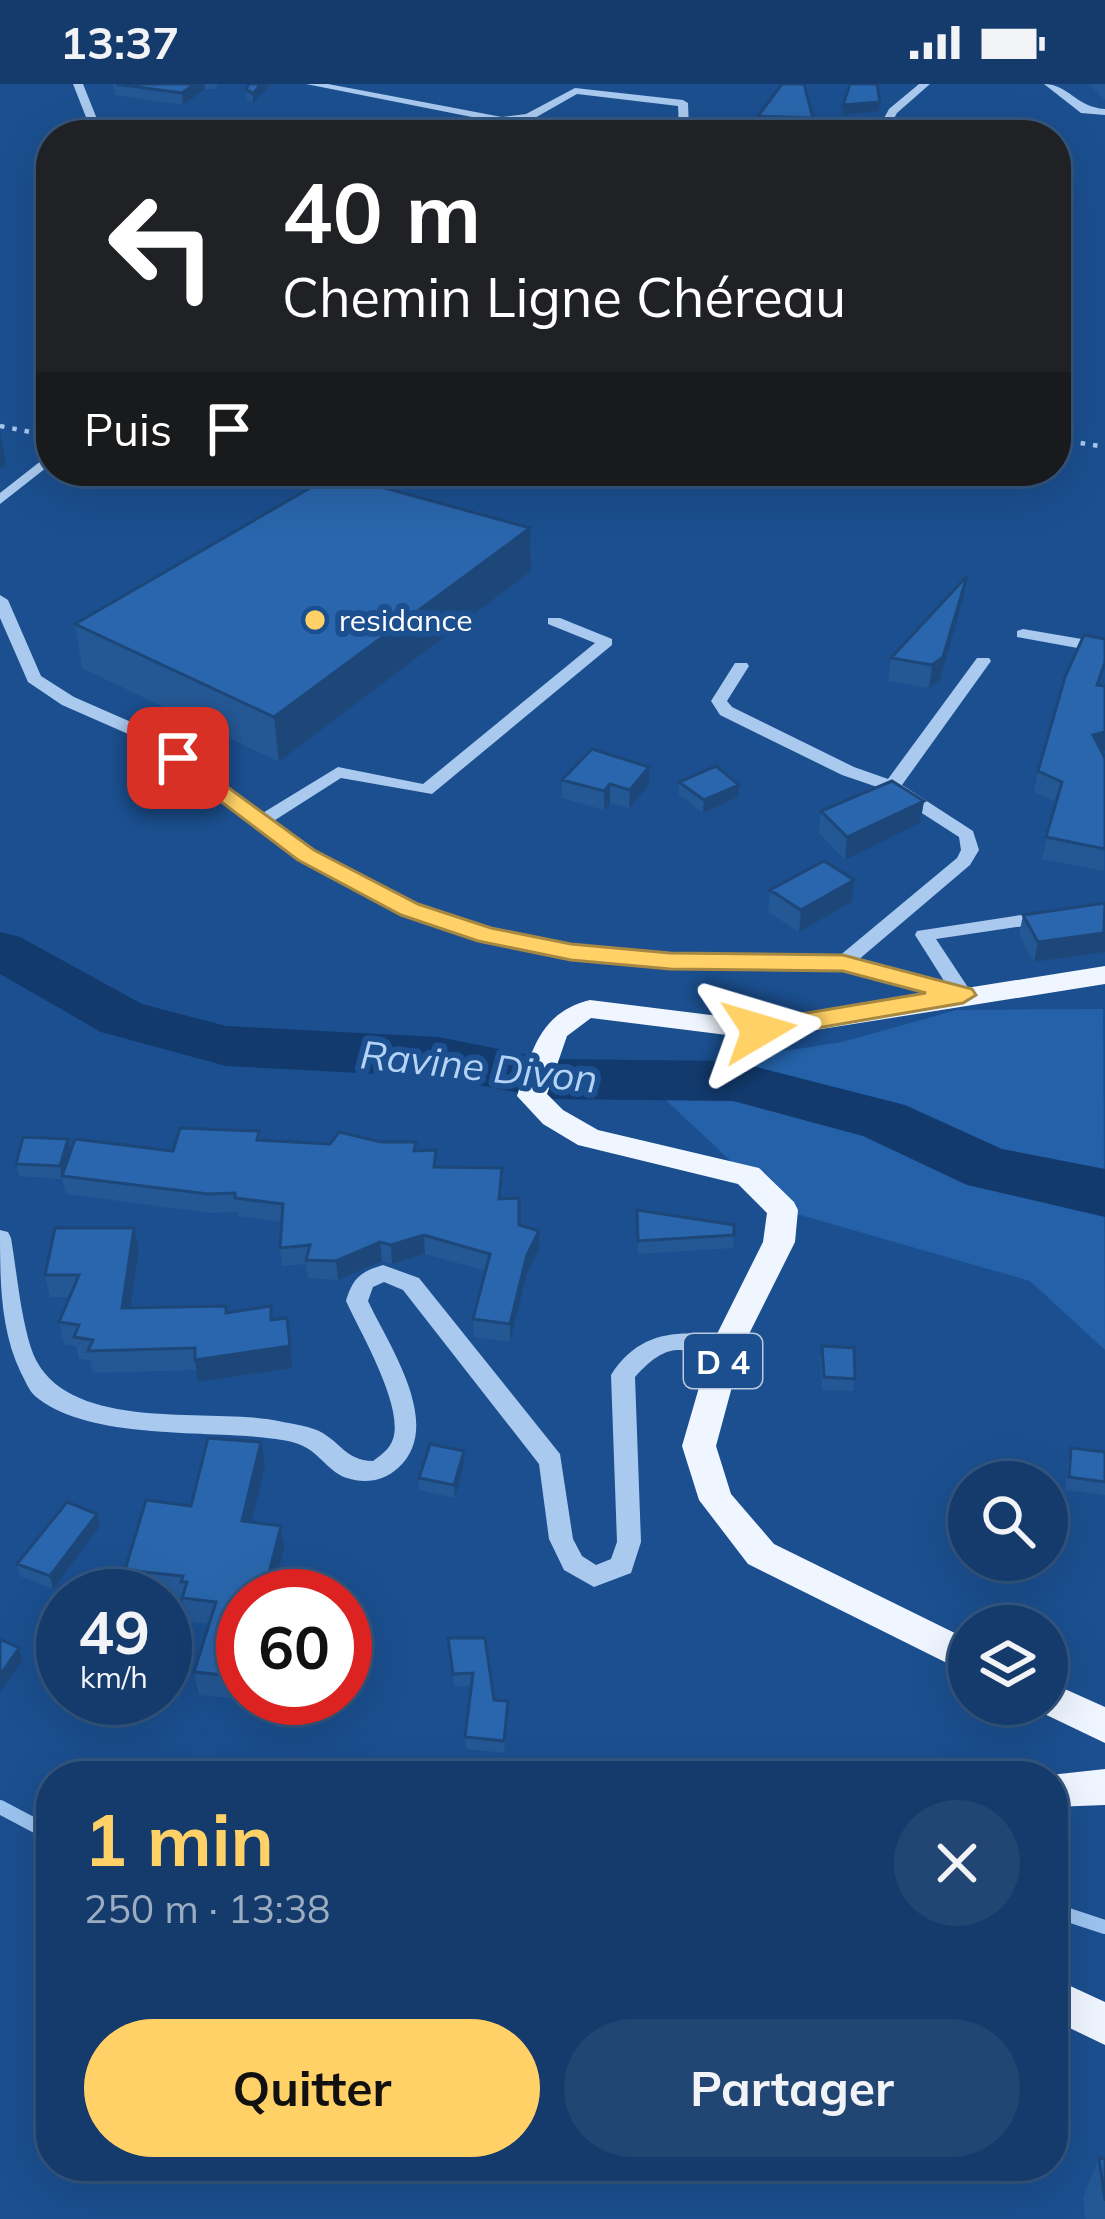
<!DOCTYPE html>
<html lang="fr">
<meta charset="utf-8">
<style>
:root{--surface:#143b6b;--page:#214673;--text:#f1f3f6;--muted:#9dadc1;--line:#33557e;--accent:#ffd166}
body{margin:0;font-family:Mulish,sans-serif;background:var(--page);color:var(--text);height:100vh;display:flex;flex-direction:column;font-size:45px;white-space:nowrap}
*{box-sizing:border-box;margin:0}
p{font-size:39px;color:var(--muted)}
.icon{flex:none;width:66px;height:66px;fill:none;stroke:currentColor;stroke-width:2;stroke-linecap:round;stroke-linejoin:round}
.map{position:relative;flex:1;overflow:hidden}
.sheet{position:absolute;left:36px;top:1677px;width:1032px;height:420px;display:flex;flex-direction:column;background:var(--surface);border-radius:48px;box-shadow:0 12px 48px #0002,0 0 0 3px var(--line)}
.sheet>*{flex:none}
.banner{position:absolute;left:36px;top:36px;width:1035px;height:366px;border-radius:48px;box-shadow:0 12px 48px #0002,0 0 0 3px var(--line);background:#202124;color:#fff;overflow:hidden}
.controls{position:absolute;left:948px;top:1377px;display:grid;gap:24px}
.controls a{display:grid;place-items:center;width:120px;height:120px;border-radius:50%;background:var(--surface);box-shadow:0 12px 48px #0002,0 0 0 3px var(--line);font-size:60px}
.speed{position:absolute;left:36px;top:1485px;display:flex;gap:24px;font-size:60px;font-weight:700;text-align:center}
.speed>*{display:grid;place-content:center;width:156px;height:156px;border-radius:50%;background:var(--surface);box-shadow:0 12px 48px #0002,0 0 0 3px var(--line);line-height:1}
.speed small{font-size:30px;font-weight:400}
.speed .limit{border:18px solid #d22;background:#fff;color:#111}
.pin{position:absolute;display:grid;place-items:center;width:102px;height:102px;color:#fff;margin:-51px;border-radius:24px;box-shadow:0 6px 18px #0006}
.me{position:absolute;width:132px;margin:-66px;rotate:83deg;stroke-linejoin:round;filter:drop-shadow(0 0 9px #0008)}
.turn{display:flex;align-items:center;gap:42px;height:252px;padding:0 48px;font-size:54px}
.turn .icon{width:156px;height:156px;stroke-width:2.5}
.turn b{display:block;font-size:84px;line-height:102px}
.then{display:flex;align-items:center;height:114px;padding:0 48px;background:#0003;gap:24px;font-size:45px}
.round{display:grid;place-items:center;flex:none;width:126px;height:126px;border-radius:63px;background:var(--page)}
.headline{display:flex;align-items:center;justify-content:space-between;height:204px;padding:0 48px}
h1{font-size:72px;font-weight:700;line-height:90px;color:var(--accent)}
.primary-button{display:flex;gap:24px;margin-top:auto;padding:24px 48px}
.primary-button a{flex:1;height:138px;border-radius:72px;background:var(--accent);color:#111;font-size:48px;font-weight:700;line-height:138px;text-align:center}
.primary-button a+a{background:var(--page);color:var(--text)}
.status{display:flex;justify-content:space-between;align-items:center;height:84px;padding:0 60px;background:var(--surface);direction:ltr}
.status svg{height:33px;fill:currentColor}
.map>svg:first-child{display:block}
.green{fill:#2461a8}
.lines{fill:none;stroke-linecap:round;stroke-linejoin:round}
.stream{stroke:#9cc4f0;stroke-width:14}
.river{fill:#123a6d;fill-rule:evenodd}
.path-far1{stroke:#a9c9ee;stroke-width:3;stroke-dasharray:3 4.5;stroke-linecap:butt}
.path{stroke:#a9c9ee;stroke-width:4.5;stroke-dasharray:4.5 8;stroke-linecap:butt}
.minor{fill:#a9c9ee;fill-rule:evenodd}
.major{fill:#f0f6ff;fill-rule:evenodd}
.wall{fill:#245895}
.shaded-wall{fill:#1d4779}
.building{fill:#2a66ad;stroke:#1d4779;stroke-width:3}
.route{fill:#ffd166;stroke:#a68842;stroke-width:3}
.poi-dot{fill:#ffd166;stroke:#1b4f8f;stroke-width:4.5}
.labels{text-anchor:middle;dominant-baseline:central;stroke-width:12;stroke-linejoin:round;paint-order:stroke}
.far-poi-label{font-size:30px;fill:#fff;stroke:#1b4f8f;text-anchor:start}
.shield{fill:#1b4f8f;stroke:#bbcadd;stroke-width:3}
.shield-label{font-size:33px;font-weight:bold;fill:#fff}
.water-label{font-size:39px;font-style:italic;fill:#b5d3f5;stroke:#1b4f8f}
</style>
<div class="status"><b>13:37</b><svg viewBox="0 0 49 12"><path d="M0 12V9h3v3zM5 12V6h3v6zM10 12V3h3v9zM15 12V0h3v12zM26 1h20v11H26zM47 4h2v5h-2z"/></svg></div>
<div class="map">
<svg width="1105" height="2135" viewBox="0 0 1105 2135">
<rect width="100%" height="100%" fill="#1b4f8f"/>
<path class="green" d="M1103 925 1105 1266 1030 1197 783 1126 638 990 842 958 957 926Z"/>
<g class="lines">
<path class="stream" d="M0 1723 51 1750
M1053 1826 1105 1843"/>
<path class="river" d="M0 848 20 853 142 920 226 942 438 953 549 975 733 977 905 1021 1002 1065 1105 1085V1133L967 1101 863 1052 733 1017 549 1015 438 993 226 982 101 948 0 890Z"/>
<path class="path-far1" d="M559 42 639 51"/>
<path class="path" d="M0 342 51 352
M1056 355 1105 363"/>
<path class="minor" d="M73 0H83L99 40 188 48 193 51 102 47 103 51H93Z
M306 0H328L502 33 526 30 575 4 683 16 688 19 689 45 695 51H683L679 46 678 22 577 10 533 35 502 39Z
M919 0H930L897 29 885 51H875L889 25Z
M1044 0C1069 0 1075 23 1105 25V31L1081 29Z
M51 369V380L0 420V409Z
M0 511 8 516 41 592 74 613 163 652 204 689 261 730 338 683 423 700 595 559 548 540V534H560L612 555V561L432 710 341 694 272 738C316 770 364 799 414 821 545 879 698 871 838 873L957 774 961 766 959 753 886 706 842 691 720 631 711 617 735 579H747L749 582 727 617 732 623 854 683 888 695 977 574H989L991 577 902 701 973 747 979 766 970 781 857 877 946 900 915 851 917 847 1105 818V830L936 855 973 911 963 917 843 885 670 883 571 874 480 855 402 830 300 775 192 697 151 660 62 621 28 598 0 534Z
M1023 545 1105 559V569L1017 553V547Z
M0 1146 8 1148 11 1154C17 1189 20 1229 31 1264 59 1350 203 1324 273 1336 287 1339 306 1341 319 1347 342 1359 345 1376 373 1377 381 1371 390 1365 393 1355 404 1322 360 1248 346 1217 353 1194 360 1188 383 1181L419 1194 560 1370 573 1455 582 1472 596 1481 611 1475 617 1458 611 1291C640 1246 679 1246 727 1253L735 1256 738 1262 735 1268C688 1279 679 1244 635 1293L641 1458 631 1489 594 1503 564 1486 549 1455 539 1380 403 1206 384 1198 373 1203 368 1217C389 1262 445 1342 398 1384 384 1397 365 1400 347 1394 330 1389 319 1369 303 1362 293 1357 278 1355 267 1354 202 1346 87 1356 35 1312 29 1307 25 1296 21 1289 0 1245 0 1196 0 1146Z"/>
<path class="major" d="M1105 882V900L759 955 591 934 567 952 547 1010 563 1026 598 1046 759 1084 794 1118 798 1126 795 1158 743 1262 716 1362 731 1410 774 1460 969 1556V1590L748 1480 699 1416 682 1362 711 1262 763 1158 767 1129 738 1100 578 1061 543 1040 517 1012C532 967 539 929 590 916L759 937Z
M1047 1597 1105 1623V1659L1034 1625 1031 1620H1047Z
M1105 1685V1721L1053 1723V1692H1041Z
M1053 1894 1105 1918V1961L1053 1936Z"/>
</g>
<path class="wall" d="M113 0H218L215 5H205L183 21 115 11Z
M271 0 253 19 247 15 246 5Z
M1089 0H1105V16Z
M758 32 813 34 812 44 757 42Z
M530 444 531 487 279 678 82 584 75 540Z
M967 492 963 515 940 596 929 604 888 597 891 574Z
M1100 601 1105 667 1102 668 1105 674 1104 787 1042 775 1056 718 1034 708 1038 687Z
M649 683V701L629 724 610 719 604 726 562 714V696Z
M679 698 738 713 703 729 679 711Z
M924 717 920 739 845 776 819 749 821 727Z
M770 806 852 818 799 848 768 828Z
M1105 819V868L1034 878 1019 851 1023 831Z
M259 1047 260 1056 330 1060 416 1058 417 1067 437 1083 502 1084 501 1115 519 1141 539 1147V1165L527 1190 510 1258 474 1253 473 1235 486 1187 425 1170 392 1180 382 1177 338 1196 308 1194 306 1180 282 1182 280 1164 282 1138 238 1132 237 1128 211 1129 66 1110 62 1095 19 1092 16 1080 71 1067H173Z
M637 1126 734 1141 733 1164 638 1170Z
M139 1166 130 1224 227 1228 271 1222 272 1236 292 1284 198 1298 196 1286 93 1289 90 1276 79 1275 76 1262 64 1260 59 1238 70 1213H50L45 1191Z
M822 1262 855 1295 853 1307 822 1306 820 1275Z
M1071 1364 1105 1368V1411L1065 1406 1068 1376Z
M464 1380 455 1414 419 1406V1394Z
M265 1382 251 1438 284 1465 272 1512H243V1614H269L268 1618 199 1611 194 1588 209 1540 187 1537 182 1515 131 1509 125 1486 191 1422Z
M97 1430 100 1442 53 1505 20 1492 17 1480Z
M448 1554 494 1616 508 1630 504 1669 466 1665 465 1653 471 1601 454 1603Z
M1099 2074 1105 2075V2135H1085L1083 2113Z"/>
<path class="shaded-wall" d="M195 0H205V5L183 21 182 9Z
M261 0H271L253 19V10Z
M880 18 879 27 843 31V21Z
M0 347 6 380 0 385Z
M530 444 531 487 279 678 274 633Z
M967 492 963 515 940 596 929 604 932 581Z
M1105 648V667L1089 672 1093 651Z
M649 683V701L629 724 630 706Z
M610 700V719L604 726V707Z
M739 701 738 713 703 729 704 716Z
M924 717 920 739 845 776 847 753Z
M854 796 852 818 799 848 801 826Z
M1105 849V868L1034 878 1038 858Z
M68 1055 71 1068 63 1095 60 1082Z
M134 1144 139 1166 127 1246 122 1224Z
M539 1147V1165L527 1190 510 1258V1240L527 1171Z
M424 1151 425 1170 392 1180 391 1161Z
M380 1158 382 1177 338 1196 336 1177Z
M287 1234 292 1284 198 1298 195 1276Z
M261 1358 265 1382 246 1461 242 1437Z
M464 1367V1380L455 1414 454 1401Z
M97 1430 100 1442 53 1505 50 1492Z
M281 1442 284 1465 272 1512H263Z
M19 1564 23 1576 0 1609V1591Z"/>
<path class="building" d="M116 0H195L182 9Z
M249 0H261L253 10 246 5Z
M782 0H804L813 34 758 32Z
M850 0H877L880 18 843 21Z
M334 390 530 444 274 633 75 540Z
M967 492 943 573 932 581 891 574Z
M1084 551 1105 555V578L1097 601 1105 602V648L1093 651 1105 674V765L1046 753 1062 698 1038 687 1065 593Z
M592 665 649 683 630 706 610 700 604 707 562 696Z
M716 682 739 701 704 716 679 698Z
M892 697 924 717 847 753 821 727Z
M824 777 854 796 801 826 770 806Z
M1105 819 1104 849 1038 858 1023 831Z
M180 1044 259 1047 257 1056 330 1060 339 1048 381 1058H416L414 1067 436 1066 434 1083 502 1084 499 1115 519 1114V1141L539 1147 527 1171 510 1240 473 1235 490 1170 424 1151 391 1161 380 1158 336 1177 306 1176 310 1161 280 1164 283 1120 235 1114V1109L208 1110 62 1092 75 1055 173 1067Z
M23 1053 68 1055 60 1082 16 1080Z
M637 1126 734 1141V1151L638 1157Z
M55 1144H134L122 1224 226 1222V1229L271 1222V1236L287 1234 290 1262 195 1276V1264L88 1267 93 1256 74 1253 79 1241 59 1238 79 1191H45Z
M822 1262 854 1264 855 1295 824 1293Z
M208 1354 261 1358 242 1437 281 1442 263 1512H243V1593L194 1588 216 1518 182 1514 187 1498H181L183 1492 125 1486 146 1416 191 1422Z
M430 1360 464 1367 454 1401 419 1394Z
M1071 1364 1105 1368V1398L1069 1393Z
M67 1418 97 1430 50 1492 17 1480Z
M448 1554H485L494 1616 508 1617 504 1657 465 1653 473 1589 453 1590Z
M0 1555 19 1564 0 1591Z
M1099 2074 1105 2075V2117Z"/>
<path class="route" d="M178 667 314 766 418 820 491 844 571 860 670 869 843 871 972 905 976 911 963 919 759 954 750 952 746 946 759 937 926 909 843 887 670 885 571 876 478 857 401 831 298 776 170 679V669Z"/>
<circle class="poi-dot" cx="315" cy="536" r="12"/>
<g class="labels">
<g class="far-poi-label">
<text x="339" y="536">residance</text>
</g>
<rect class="shield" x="684" y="1250" width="78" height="54" rx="9"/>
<g class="shield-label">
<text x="723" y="1277">D 4</text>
</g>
<g class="water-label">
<text transform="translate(479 982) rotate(6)">Ravine Divon</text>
</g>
</g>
</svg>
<div class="controls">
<a><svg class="icon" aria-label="search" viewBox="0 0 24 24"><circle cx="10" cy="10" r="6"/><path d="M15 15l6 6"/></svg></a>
<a><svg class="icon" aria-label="layers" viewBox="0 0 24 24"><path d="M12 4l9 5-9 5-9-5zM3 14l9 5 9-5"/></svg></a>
</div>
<div class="speed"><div>49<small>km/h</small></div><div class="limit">60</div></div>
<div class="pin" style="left:178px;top:674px;background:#d93025"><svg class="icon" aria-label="arrive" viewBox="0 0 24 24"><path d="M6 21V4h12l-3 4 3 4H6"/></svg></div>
<svg class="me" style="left:759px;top:946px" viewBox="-20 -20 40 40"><path d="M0-17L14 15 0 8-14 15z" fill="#ffd166" stroke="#fff" stroke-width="4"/></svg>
<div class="banner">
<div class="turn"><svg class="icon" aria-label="left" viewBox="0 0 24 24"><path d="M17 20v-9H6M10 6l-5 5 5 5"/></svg><div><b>40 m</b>Chemin Ligne Chéreau</div></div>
<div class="then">Puis<svg class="icon" aria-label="arrive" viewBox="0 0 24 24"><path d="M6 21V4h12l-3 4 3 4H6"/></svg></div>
</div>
<section class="sheet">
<div class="headline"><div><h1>1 min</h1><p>250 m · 13:38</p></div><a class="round"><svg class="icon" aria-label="close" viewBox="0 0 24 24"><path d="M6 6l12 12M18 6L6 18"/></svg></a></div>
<div class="primary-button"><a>Quitter</a><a>Partager</a></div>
</section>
</div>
